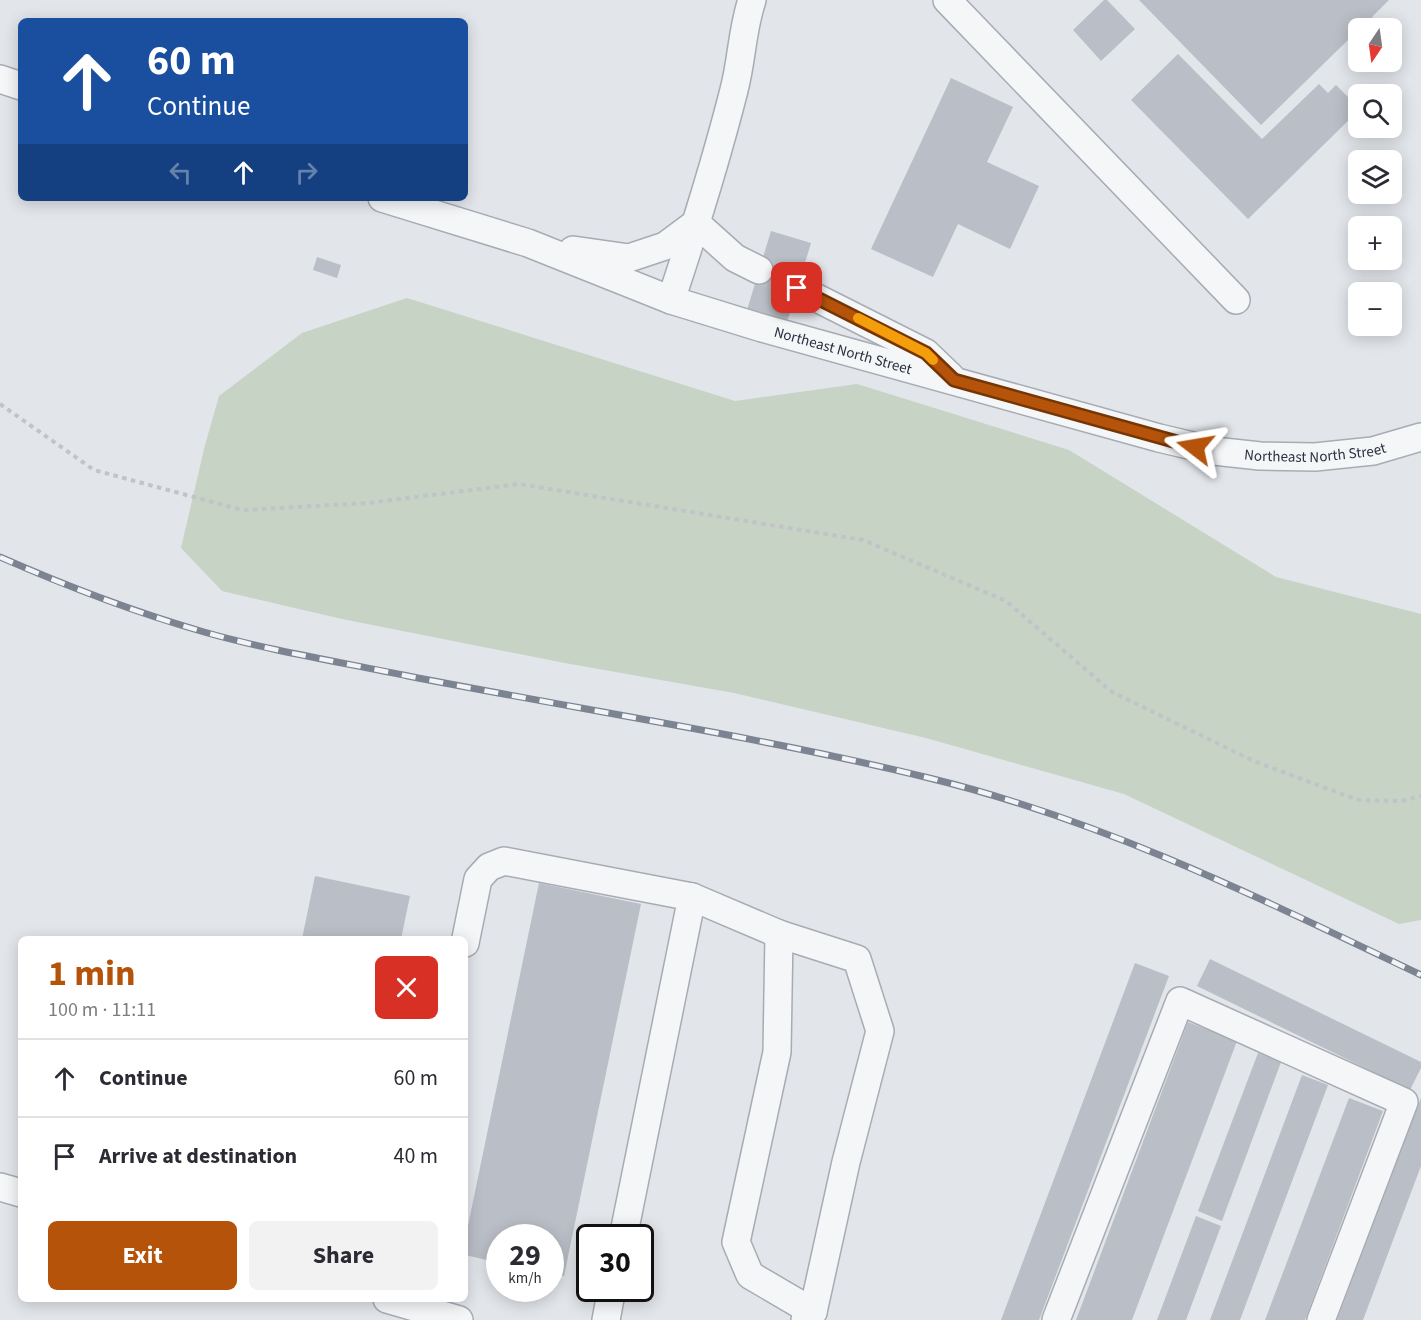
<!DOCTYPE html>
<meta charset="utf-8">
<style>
:root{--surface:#fff;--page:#f2f2f3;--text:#2b2b33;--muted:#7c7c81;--line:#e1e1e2;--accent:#b45309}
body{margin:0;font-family:"Source Sans 3",sans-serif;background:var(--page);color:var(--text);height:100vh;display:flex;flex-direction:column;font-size:22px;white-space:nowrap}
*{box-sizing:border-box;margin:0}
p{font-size:20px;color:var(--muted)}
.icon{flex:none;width:33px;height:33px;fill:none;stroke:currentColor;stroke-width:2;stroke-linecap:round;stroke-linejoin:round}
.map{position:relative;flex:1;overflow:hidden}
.panel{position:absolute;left:18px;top:936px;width:450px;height:366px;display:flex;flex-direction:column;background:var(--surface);border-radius:9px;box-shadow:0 3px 15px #0003}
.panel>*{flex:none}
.banner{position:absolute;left:18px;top:18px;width:450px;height:183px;border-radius:9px;box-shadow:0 3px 15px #0003;background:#1a4fa0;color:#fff;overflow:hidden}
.needle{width:39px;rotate:193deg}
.buttons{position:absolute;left:1348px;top:18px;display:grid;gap:12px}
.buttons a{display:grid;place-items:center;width:54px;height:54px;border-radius:9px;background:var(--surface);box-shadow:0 3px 15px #0003;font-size:30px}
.speed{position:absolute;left:486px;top:1224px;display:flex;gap:12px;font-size:30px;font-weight:700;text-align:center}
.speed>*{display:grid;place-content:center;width:78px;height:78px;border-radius:50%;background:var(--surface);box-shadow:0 3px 15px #0003;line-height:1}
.speed small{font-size:15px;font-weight:400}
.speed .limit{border:3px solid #111;border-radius:9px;background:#fff;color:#111}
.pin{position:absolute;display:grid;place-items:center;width:51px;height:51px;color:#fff;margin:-26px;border-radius:12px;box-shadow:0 3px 9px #0006}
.me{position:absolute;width:66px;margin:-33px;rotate:284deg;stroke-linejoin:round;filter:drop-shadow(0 0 4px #0008)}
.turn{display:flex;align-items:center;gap:21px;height:126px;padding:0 30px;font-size:27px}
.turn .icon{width:78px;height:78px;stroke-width:2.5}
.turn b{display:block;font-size:42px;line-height:51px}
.lanes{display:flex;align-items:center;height:57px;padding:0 30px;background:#0003;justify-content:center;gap:30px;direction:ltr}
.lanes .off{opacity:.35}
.round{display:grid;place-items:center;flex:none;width:63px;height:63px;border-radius:9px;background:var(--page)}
.head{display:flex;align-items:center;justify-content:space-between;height:102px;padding:0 30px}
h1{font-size:36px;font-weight:700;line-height:45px;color:var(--accent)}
.action{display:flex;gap:12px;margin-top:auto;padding:12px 30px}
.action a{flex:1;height:69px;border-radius:9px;background:var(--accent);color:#fff;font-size:24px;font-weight:700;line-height:69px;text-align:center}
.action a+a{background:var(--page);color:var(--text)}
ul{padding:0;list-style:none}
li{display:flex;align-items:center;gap:18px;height:78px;padding:0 30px;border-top:2px solid var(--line)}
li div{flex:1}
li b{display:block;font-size:22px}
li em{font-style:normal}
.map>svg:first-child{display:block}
.green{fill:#c7d3c4}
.building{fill:#babec6}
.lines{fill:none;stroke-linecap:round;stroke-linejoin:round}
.minor-tunnel{stroke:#bdc1c8;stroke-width:27;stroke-dasharray:27 14;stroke-linecap:butt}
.minor-casing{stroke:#a7acb4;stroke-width:30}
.path{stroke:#c0c3c8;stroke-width:4;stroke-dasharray:4.5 4.5;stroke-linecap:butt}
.minor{stroke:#f5f6f8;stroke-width:27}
.rail-casing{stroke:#7c8492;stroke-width:7}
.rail{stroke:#f2f4f7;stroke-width:4.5;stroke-dasharray:14;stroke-linecap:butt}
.route-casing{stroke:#753606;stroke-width:15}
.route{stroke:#b45309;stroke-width:10}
.slow{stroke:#f59e0b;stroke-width:10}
.labels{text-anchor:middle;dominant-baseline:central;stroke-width:5;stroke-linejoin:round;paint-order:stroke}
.street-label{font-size:15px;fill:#2b3241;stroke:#f2f4f7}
</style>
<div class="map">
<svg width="1421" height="1320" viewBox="0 0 1421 1320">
<rect width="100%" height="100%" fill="#e2e5ea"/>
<path class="green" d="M407 298 735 401 857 384 1069 450 1276 577 1421 614V920L1399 924 1124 794 926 738 734 693 565 663 342 619 222 591 181 548 205 445 219 396 302 333Z"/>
<path class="building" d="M1104 0H1107L1135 29 1101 61 1073 30Z
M1139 0H1389L1372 17 1384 28H1359V48L1349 39 1261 125Z
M1178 54 1262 139 1319 84 1328 93 1336 85 1359 108V110L1248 219 1131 100Z
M951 78 1013 107 987 162 1039 186 1010 249 958 224 933 277 871 249Z
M771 231 811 243 784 332 744 320Z
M317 257 341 265 337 278 313 270Z
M315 876 410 896 401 939H302Z
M539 883 641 904 564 1276 550 1273V1238H500V1263L465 1255V1240Z
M1210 959 1421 1062V1068L1410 1090 1197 986Z
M1135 963 1169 976 1039 1320H1001Z
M1188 1022 1237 1041 1132 1320H1076Z
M1258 1053 1281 1062 1222 1221 1198 1211Z
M1302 1075 1328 1085 1267 1248 1240 1320H1210Z
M1349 1098 1383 1111 1305 1320H1265Z
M1421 1098V1166L1363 1320H1337Z
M1196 1216 1221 1226 1186 1320H1157Z"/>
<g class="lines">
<path class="minor-tunnel" d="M759 270 797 288"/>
<defs>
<g id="minor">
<path d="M947 0 1236 300"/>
<path d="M0 79 21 86"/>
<path id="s1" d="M382 198 528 243 671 300 762 328 1159 438 1214 451 1260 456 1315 457 1373 451 1421 437"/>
<path d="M573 250 629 258 665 246 696 223 735 258 759 270"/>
<path d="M797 288 926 353 951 377"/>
<path d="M671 300C694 231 716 161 734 90 742 60 742 29 752 0"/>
<path d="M692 897 779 934 857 959 880 1031 846 1162 813 1312 805 1320"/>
<path d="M779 934 777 1052 736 1242 750 1275 813 1312"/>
<path d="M465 943 478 879 489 867 504 861 692 897 623 1238"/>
<path d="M0 1187 21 1193"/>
<path d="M387 1299 459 1320"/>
<path d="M606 1320 612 1288"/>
<path d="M1056 1320 1180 1001 1404 1102 1321 1320"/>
</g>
</defs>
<use href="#minor" class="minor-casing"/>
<path class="path" d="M0 404 94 470 242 510 368 503 519 484 863 540 1006 601 1112 692 1256 762 1358 800 1402 801 1421 796"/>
<use href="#minor" class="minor"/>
<defs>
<path id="rail" d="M0 557C66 586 134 612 204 632 271 651 340 662 408 676 582 710 757 736 929 778 1102 820 1262 899 1421 975"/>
</defs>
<use href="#rail" class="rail-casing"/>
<use href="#rail" class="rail"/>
</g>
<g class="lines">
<defs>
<path id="route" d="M797 288 926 353 954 380 1195 447"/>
</defs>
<use href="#route" class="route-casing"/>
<use href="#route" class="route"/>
<path class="slow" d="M858 318 926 353 933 360"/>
</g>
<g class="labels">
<g class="street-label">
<text stroke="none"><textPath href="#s1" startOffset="486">Northeast North Street</textPath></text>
<text stroke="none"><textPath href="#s1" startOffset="972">Northeast North Street</textPath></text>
</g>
</g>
</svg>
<div class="buttons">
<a><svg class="needle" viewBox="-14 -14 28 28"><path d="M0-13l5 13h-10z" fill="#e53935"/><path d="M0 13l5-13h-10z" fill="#7c7c81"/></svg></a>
<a><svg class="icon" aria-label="search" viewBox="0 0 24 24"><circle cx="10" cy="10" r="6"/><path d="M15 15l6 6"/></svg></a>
<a><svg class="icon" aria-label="layers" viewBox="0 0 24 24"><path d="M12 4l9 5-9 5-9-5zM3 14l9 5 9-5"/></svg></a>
<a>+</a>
<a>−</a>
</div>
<div class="speed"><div>29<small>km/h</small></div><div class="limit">30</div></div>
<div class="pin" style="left:797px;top:288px;background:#d93025"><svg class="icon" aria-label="arrive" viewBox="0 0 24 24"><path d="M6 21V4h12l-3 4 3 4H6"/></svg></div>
<svg class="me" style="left:1195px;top:447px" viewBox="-20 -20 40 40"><path d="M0-17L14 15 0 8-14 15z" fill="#b45309" stroke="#fff" stroke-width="4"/></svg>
<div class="banner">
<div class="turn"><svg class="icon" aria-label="ahead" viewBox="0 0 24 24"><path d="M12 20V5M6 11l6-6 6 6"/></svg><div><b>60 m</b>Continue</div></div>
<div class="lanes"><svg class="icon off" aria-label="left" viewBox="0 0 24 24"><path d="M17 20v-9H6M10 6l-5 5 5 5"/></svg><svg class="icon" aria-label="ahead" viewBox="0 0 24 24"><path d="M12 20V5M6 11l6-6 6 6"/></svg><svg class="icon off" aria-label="right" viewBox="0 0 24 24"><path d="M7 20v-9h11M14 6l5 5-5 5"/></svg></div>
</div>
<section class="panel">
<div class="head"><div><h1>1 min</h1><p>100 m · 11:11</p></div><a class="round" style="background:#d93025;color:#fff"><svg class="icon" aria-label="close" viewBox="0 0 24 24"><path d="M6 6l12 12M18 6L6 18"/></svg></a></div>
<ul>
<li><svg class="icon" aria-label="ahead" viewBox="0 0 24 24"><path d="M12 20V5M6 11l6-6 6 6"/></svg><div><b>Continue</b></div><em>60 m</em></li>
<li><svg class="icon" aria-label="arrive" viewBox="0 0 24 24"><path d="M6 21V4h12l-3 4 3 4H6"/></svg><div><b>Arrive at destination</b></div><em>40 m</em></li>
</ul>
<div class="action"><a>Exit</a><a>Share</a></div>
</section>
</div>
